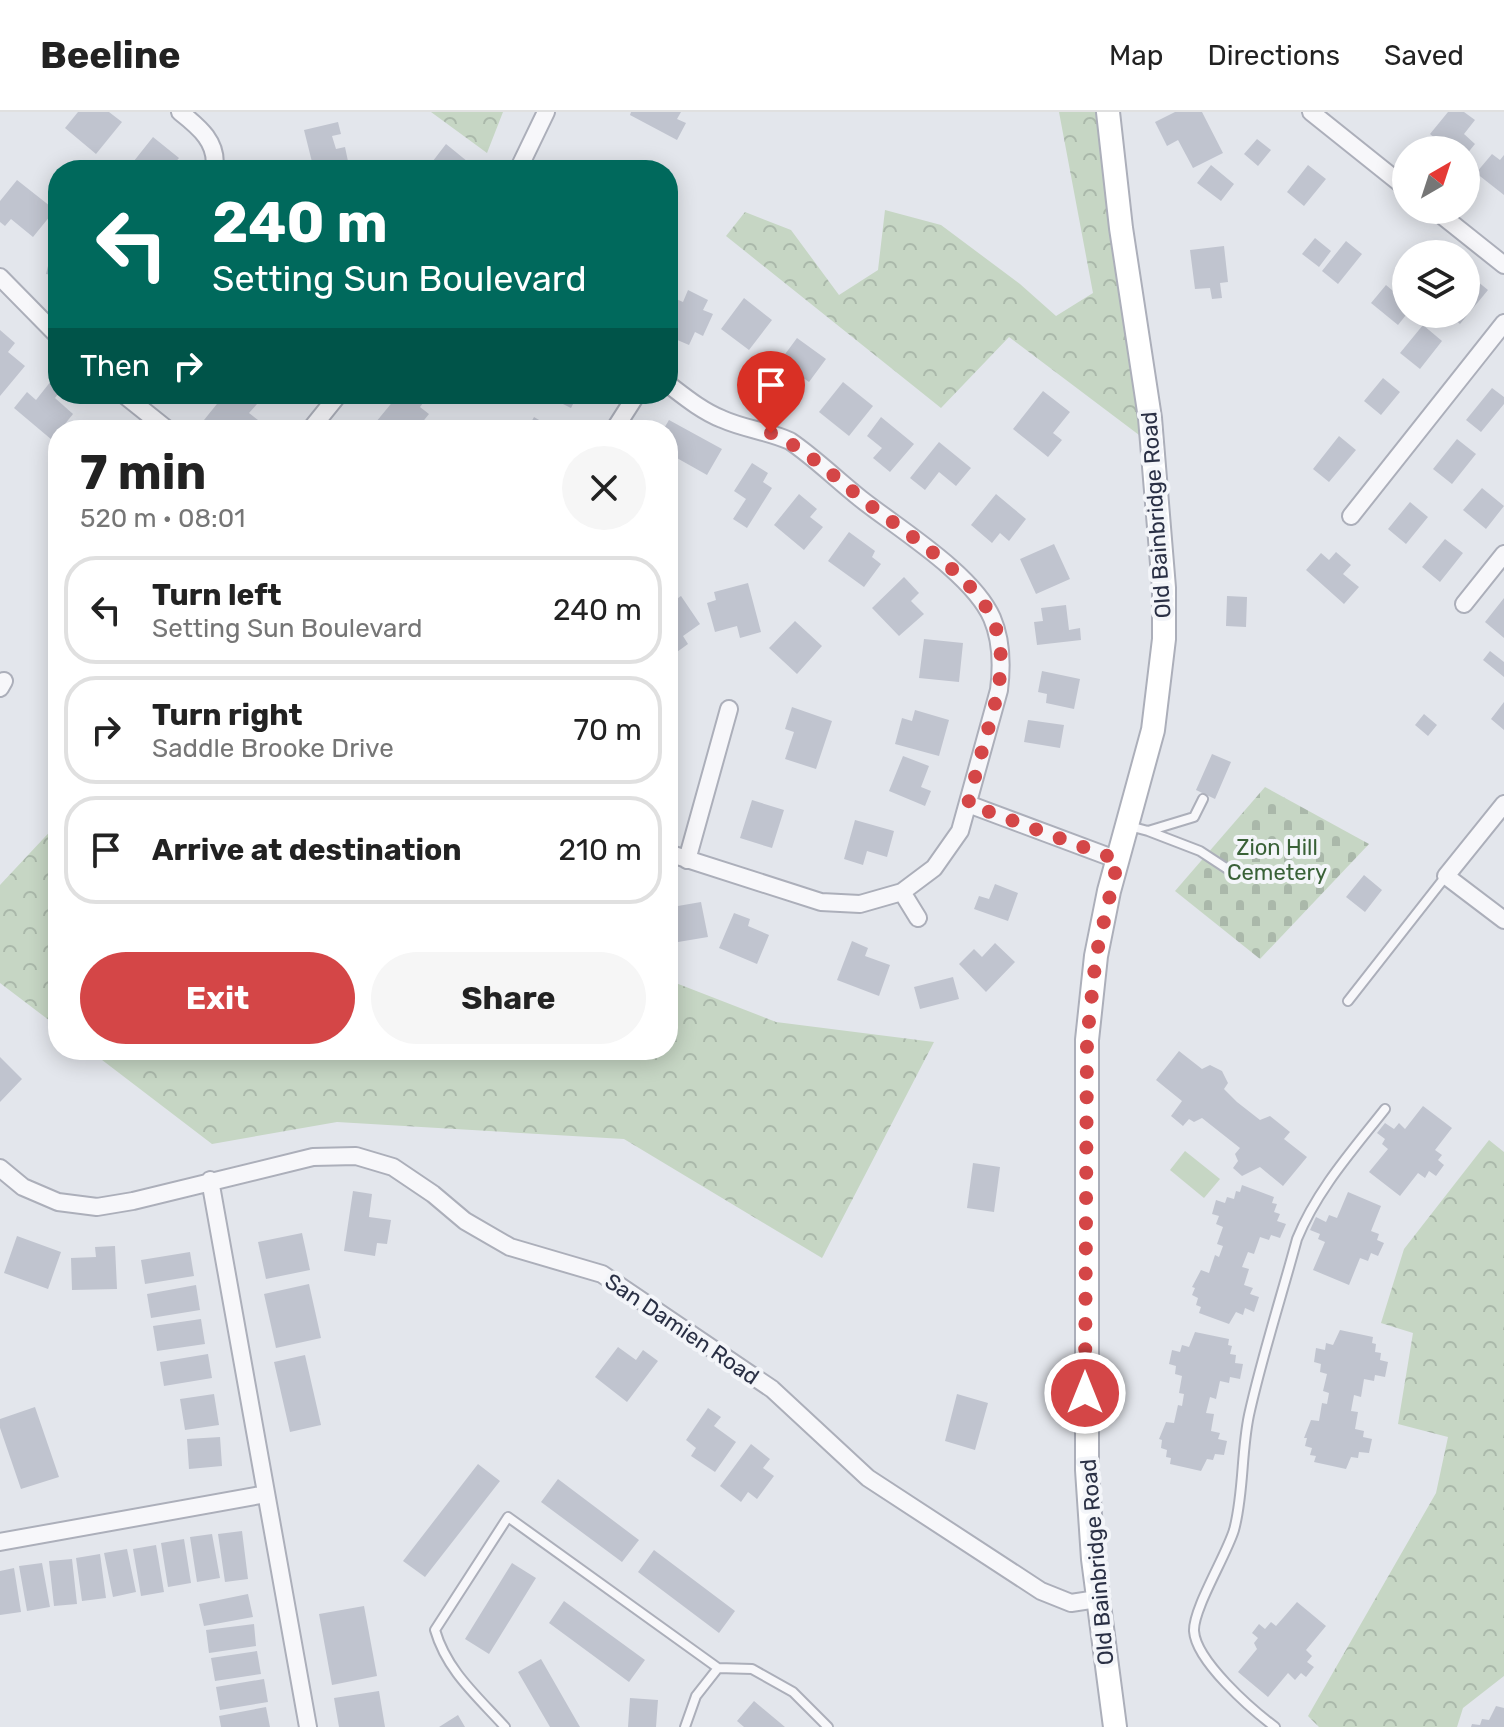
<!DOCTYPE html>
<meta charset="utf-8">
<style>
:root{--surface:#fff;--page:#f6f6f6;--text:#222;--muted:#767676;--line:#e0e0e0;--accent:#d44647}
body{margin:0;font-family:Rubik,sans-serif;background:var(--page);color:var(--text);height:100vh;display:flex;flex-direction:column;font-size:30px;white-space:nowrap}
*{box-sizing:border-box;margin:0}
p{font-size:26px;color:var(--muted)}
.icon{flex:none;width:44px;height:44px;fill:none;stroke:currentColor;stroke-width:2;stroke-linecap:round;stroke-linejoin:round}
.map{position:relative;flex:1;overflow:hidden}
.drawer{position:absolute;left:48px;top:308px;width:630px;height:640px;display:flex;flex-direction:column;background:var(--surface);border-radius:32px;box-shadow:0 4px 20px #0003}
.drawer>*{flex:none}
.top-card{position:absolute;left:48px;top:48px;width:630px;height:244px;border-radius:32px;box-shadow:0 4px 20px #0003;background:#00695c;color:#fff;overflow:hidden}
.needle{width:52px;rotate:39deg}
.controls{position:absolute;left:1392px;top:24px;display:grid;gap:16px}
.controls a{display:grid;place-items:center;width:88px;height:88px;border-radius:50%;background:var(--surface);box-shadow:0 4px 20px #0003;font-size:40px}
.pin{position:absolute;display:grid;place-items:center;width:68px;height:68px;color:#fff;margin:-82px -34px;border-radius:50% 50% 50% 0;rotate:-45deg;box-shadow:0 0 8px #0007}
.pin .icon{rotate:45deg}
.me{position:absolute;width:88px;margin:-44px;rotate:0deg;stroke-linejoin:round;filter:drop-shadow(0 0 6px #0008)}
.turn{display:flex;align-items:center;gap:28px;height:168px;padding:0 32px;font-size:36px}
.turn .icon{width:104px;height:104px;stroke-width:2.5}
.turn b{display:block;font-size:56px;line-height:68px}
.then{display:flex;align-items:center;height:76px;padding:0 32px;background:#0003;gap:16px;font-size:30px}
.round{display:grid;place-items:center;flex:none;width:84px;height:84px;border-radius:42px;background:var(--page)}
.head{display:flex;align-items:center;justify-content:space-between;height:136px;padding:0 32px}
h1{font-size:48px;font-weight:700;line-height:60px}
.cta{display:flex;gap:16px;margin-top:auto;padding:16px 32px}
.cta a{flex:1;height:92px;border-radius:48px;background:var(--accent);color:#fff;font-size:32px;font-weight:700;line-height:92px;text-align:center}
.cta a+a{background:var(--page);color:var(--text)}
ul{padding:0;list-style:none}
li{display:flex;align-items:center;gap:24px;height:108px;margin:0 16px 12px;padding:0 16px;border:4px solid var(--line);border-radius:32px}
li div{flex:1}
li b{display:block;font-size:30px}
li em{font-style:normal}
header{display:flex;align-items:center;gap:48px;box-sizing:border-box;height:112px;padding:0 40px;background:var(--surface);border-bottom:2px solid var(--line)}
header strong{font-size:38px}
nav{display:flex;gap:44px;margin-inline-start:auto;font-size:28px}
.map>svg:first-child{display:block}
.grass{fill:#c6d6c4}
.forest{fill:url(#forest-crowns)}
.cemetery{fill:url(#cemetery-stones)}
.building{fill:#c0c4cf}
.lines{fill:none;stroke-linecap:round;stroke-linejoin:round}
.service-casing{stroke:#acafba;stroke-width:12}
.minor-casing{stroke:#acafba;stroke-width:20}
.secondary-casing{stroke:#acafba;stroke-width:26}
.service{stroke:#f7f7fa;stroke-width:8}
.minor{stroke:#f7f7fa;stroke-width:16}
.secondary{stroke:#fff;stroke-width:22}
.route{stroke:#d44647;stroke-width:14;stroke-dasharray:0 25.2}
.labels{text-anchor:middle;dominant-baseline:central;stroke-width:8;stroke-linejoin:round;paint-order:stroke}
.street-label{font-size:22px;fill:#2a3045;stroke:#f3f5f9}
.park-label{font-size:22px;fill:#396137;stroke:#f3f5f9}
</style>
<header>
<strong>Beeline</strong>
<nav><a>Map</a><a>Directions</a><a>Saved</a></nav>
</header>
<div class="map">
<svg width="1504" height="1615" viewBox="0 0 1504 1615">
<defs>
<pattern id="forest-crowns" width="20" height="18" patternUnits="userSpaceOnUse" patternTransform="scale(2)"><rect width="20" height="18" fill="#c6d6c4"/><path d="M2 6a3 3 0 1 1 6 0M12 15a3 3 0 1 1 6 0" fill="none" stroke="#aab8aa"/></pattern>
<pattern id="cemetery-stones" width="16" height="16" patternUnits="userSpaceOnUse" patternTransform="scale(2)"><rect width="16" height="16" fill="#c6d6c4"/><path d="M2 7V4a2 2 0 0 1 4 0v3zM10 15v-3a2 2 0 0 1 4 0v3z" fill="#aab8aa"/></pattern>
</defs>
<rect width="100%" height="100%" fill="#e3e6ec"/>
<path class="grass" d="M1185 1039 1220 1067 1204 1086 1170 1058Z"/>
<path class="forest" d="M431 0H503L487 41Z
M1059 0H1100L1143 326 1009 225 941 296 726 124 745 100 791 118 839 183 878 158 885 98 941 113 1020 172 1056 204 1093 181Z
M58 711V915L0 871V773Z
M668 868 776 910 934 930 822 1146 624 1027 337 1010 212 1032 89 938H668Z
M1489 1028 1504 1040V1564L1463 1596 1457 1615H1319L1308 1604 1436 1381 1448 1325 1398 1312 1413 1221 1381 1211 1404 1137Z"/>
<path class="cemetery" d="M1265 675 1369 732 1260 847 1175 779Z"/>
<path class="building" d="M78 0H109L122 10 96 42 65 16Z
M631 0H681L677 7 686 11 677 28 630 3Z
M1175 0H1202L1223 41 1193 56 1178 28 1167 34 1155 10Z
M1448 0H1464L1475 8 1464 22 1475 32 1466 43V38H1449L1430 22Z
M338 10 341 22 332 24 336 37 345 35 349 54 333 58H314L304 18Z
M153 25 179 46 169 58H117L124 49 130 54Z
M1257 27 1271 38 1258 54 1244 42Z
M446 32 473 54 470 58H426Z
M1492 42 1500 48 1504 43V83L1476 61Z
M1211 53 1234 72 1221 89 1197 71Z
M1308 53 1326 67 1304 94 1287 80Z
M17 68 55 98 33 125 11 107 5 114 0 110V89Z
M57 118H58V164L46 162Z
M1315 126 1331 139 1319 155 1302 142Z
M1346 129 1362 142 1338 172 1322 159Z
M1224 134 1228 170 1220 171 1222 186 1212 187 1210 176 1195 177 1190 138Z
M1472 165 1488 178 1460 212 1448 202H1466V172Z
M1386 173 1406 190V203L1398 213 1371 191Z
M688 178 708 188 703 198 713 202 703 224 695 220 689 233 668 224V199L674 186 683 190Z
M744 186 772 208 749 238 721 217Z
M1423 213 1442 229 1420 257 1400 241Z
M0 218 15 231 8 240 25 254 0 284Z
M797 226 826 247 809 270 780 249Z
M1383 266 1400 280 1381 303 1364 289Z
M51 269 58 275V282L55 286 73 302 52 328 14 296 27 280 36 288Z
M843 270 873 294 849 324 819 300Z
M1492 276 1504 285V292L1481 320 1466 308Z
M1043 279 1070 300 1053 321 1062 328 1048 345 1013 317Z
M225 282H245L257 292 249 301 258 308 250 318H217L204 308Z
M399 282H420L426 287 420 295 429 302 416 318H386L376 310Z
M543 282H578L571 296Z
M534 305 556 318H516L519 313 527 318Z
M881 305 914 332 890 360 873 346 882 336 867 324Z
M669 308 722 337 707 363 668 341V318H663Z
M1339 324 1356 338 1329 370 1313 357Z
M1457 327 1476 342 1452 372 1433 357Z
M939 330 971 356 956 374 939 360 925 378 910 366Z
M752 351 768 361 763 370 772 376 747 416 733 407 746 387 734 379Z
M1482 376 1504 394 1486 417 1463 398Z
M799 382 817 397 810 405 823 415 804 438 774 413Z
M996 382 1026 407 1009 429 1000 421 992 431 971 413Z
M1410 390 1428 405 1406 432 1388 417Z
M849 420 875 439 872 445 881 452 864 475 828 449Z
M1445 427 1463 441 1440 470 1422 455Z
M1054 432 1070 467 1036 482 1020 447Z
M1336 440 1351 453 1343 462 1359 475 1344 492 1306 458 1321 441 1329 448Z
M904 465 919 481 911 489 924 502 899 524 872 496Z
M748 471 761 520 740 526 737 514 715 520 707 491 716 488 714 480Z
M681 484 700 512 683 524 688 532 670 545 668 493Z
M1227 484 1247 485 1246 515 1226 514Z
M1504 486V526L1485 510Z
M1066 493 1069 518 1080 516 1081 528 1037 533 1034 510 1043 509 1041 496Z
M795 509 822 534 797 562 769 536Z
M924 527 963 531 959 570 919 566Z
M1490 539 1504 550V565L1483 548Z
M1042 559 1080 567 1074 597 1046 591 1047 582 1038 580Z
M1504 590V618L1491 607Z
M792 595 832 609 816 657 785 647 794 620 785 617Z
M915 598 949 608 939 644 895 632 902 606 912 609Z
M1424 602 1437 613 1428 624 1415 613Z
M1028 608 1064 613 1060 636 1024 630Z
M1212 642 1231 650 1215 687 1196 678Z
M903 644 929 654 921 675 931 679 925 694 889 679Z
M752 688 784 698 772 736 740 726Z
M855 708 894 719 887 745 867 739 863 753 844 747Z
M1364 763 1382 778 1365 800 1346 785Z
M995 772 1018 781 1008 809 974 797 979 784 989 787Z
M701 790 708 825 678 830 672 795Z
M734 801 750 807 748 814 769 823 757 852 719 836Z
M852 829 868 836 865 844 890 853 879 884 837 868Z
M995 831 1015 850 986 880 959 852 974 837 982 845Z
M953 865 959 887 920 897 914 875Z
M1179 939 1202 957 1210 953 1222 959 1228 971 1224 977 1237 990 1260 1008 1270 1004 1290 1020 1284 1027 1307 1045 1283 1074 1260 1055 1242 1064 1233 1056 1238 1049 1235 1042 1240 1036 1202 1006 1194 1010 1189 1007 1183 1014 1171 1004 1182 989 1156 968Z
M0 945 22 967 0 990Z
M1423 994 1452 1016 1435 1038 1442 1043 1438 1048 1444 1053 1436 1064 1429 1059 1425 1066 1418 1061 1400 1084 1369 1060 1388 1037 1382 1032 1385 1027 1377 1021 1385 1011 1394 1017 1399 1011 1405 1017Z
M973 1051 1000 1055 994 1100 967 1096Z
M1242 1073 1274 1085 1272 1091 1277 1092 1274 1100 1280 1102 1277 1109 1286 1112 1280 1126 1271 1123 1269 1128 1260 1125 1254 1142 1248 1140 1242 1155 1249 1157 1244 1173 1253 1176 1250 1182 1259 1185 1254 1200 1245 1196 1243 1203 1236 1200 1229 1212 1199 1201 1201 1195 1196 1193 1198 1186 1192 1183 1195 1176 1192 1175 1201 1158 1209 1161 1215 1143 1219 1145 1223 1134 1217 1132 1223 1115 1216 1112 1219 1104 1212 1102 1216 1088 1225 1091 1227 1085 1234 1087 1236 1079 1240 1080Z
M353 1079 372 1082 369 1105 391 1108 387 1132 377 1131 375 1144 344 1139Z
M1348 1080 1381 1094 1371 1119 1379 1122 1377 1128 1384 1131 1378 1144 1371 1141 1368 1149 1360 1146 1349 1173 1313 1158 1325 1130 1318 1127 1320 1122 1310 1118 1316 1105 1326 1110 1329 1103 1337 1106Z
M302 1121 310 1158 266 1167 258 1130Z
M17 1124 61 1140 48 1177 4 1161Z
M115 1134 117 1177 72 1178 71 1146 96 1145 95 1135Z
M190 1140 194 1164 145 1172 141 1148Z
M309 1172 321 1226 276 1236 264 1182Z
M196 1173 200 1198 151 1206 147 1182Z
M201 1207 205 1232 157 1239 153 1214Z
M1340 1218 1373 1225 1372 1231 1376 1232 1375 1240 1381 1241 1380 1248 1388 1250 1385 1265 1375 1263 1374 1269 1364 1267 1361 1285 1354 1283 1351 1299 1358 1300 1355 1317 1364 1319 1363 1325 1372 1327 1369 1341 1359 1340 1358 1346 1351 1345 1346 1357 1314 1350 1316 1344 1310 1343 1312 1336 1305 1334 1307 1326H1304L1311 1308 1319 1309 1322 1291 1327 1292 1329 1281 1323 1279 1327 1262 1320 1260 1321 1252 1314 1250 1316 1236 1325 1238 1326 1231 1333 1233Z
M1195 1220 1229 1227 1228 1233 1232 1234 1230 1242 1236 1243 1235 1251 1243 1252 1240 1267 1230 1265 1229 1271 1220 1269 1216 1287 1210 1285 1206 1301 1214 1302 1211 1319 1220 1321 1218 1327 1227 1329 1224 1343 1215 1342 1213 1348 1207 1347 1201 1359 1170 1352 1171 1346 1166 1345 1167 1338 1161 1336 1162 1328 1159 1327 1166 1310 1174 1311 1178 1293 1182 1294 1184 1282 1179 1281 1182 1264 1175 1262 1176 1254 1169 1252 1172 1238 1180 1240 1182 1233 1189 1235Z
M618 1235 636 1248 643 1238 658 1249 627 1290 595 1265Z
M208 1242 212 1266 164 1274 160 1250Z
M305 1243 321 1313 290 1320 274 1250Z
M214 1282 219 1313 185 1318 180 1287Z
M957 1282 988 1291 975 1338 945 1329Z
M35 1295 59 1365 21 1377 0 1316V1307Z
M708 1296 721 1305 714 1314 736 1330 715 1360 691 1344 696 1336 686 1328Z
M220 1325 222 1354 189 1357 187 1327Z
M751 1332 770 1347 763 1356 774 1364 757 1387 748 1380 741 1390 720 1374Z
M478 1352 500 1369 425 1465 403 1449Z
M558 1367 639 1428 622 1450 541 1390Z
M242 1419 248 1467 225 1470 218 1422Z
M212 1422 220 1466 197 1470 190 1425Z
M184 1427 191 1471 168 1475 161 1431Z
M156 1433 164 1480 141 1484 133 1437Z
M127 1437 136 1480 113 1485 104 1441Z
M654 1438 735 1499 719 1521 638 1460Z
M100 1442 106 1486 82 1489 76 1446Z
M72 1447 77 1492 54 1494 49 1449Z
M42 1451 50 1495 27 1499 19 1454Z
M512 1451 536 1466 489 1542 465 1527Z
M14 1456 21 1500 0 1503V1459Z
M248 1482 253 1505 204 1514 199 1492Z
M564 1489 645 1548 629 1570 549 1511Z
M1297 1490 1326 1514 1306 1538 1312 1544 1307 1550 1314 1555 1306 1565 1301 1561 1295 1568 1288 1561 1268 1585 1238 1560 1257 1537 1254 1531 1258 1526 1252 1521 1259 1512 1265 1517 1271 1510 1276 1514Z
M364 1494 377 1564 332 1573 319 1502Z
M254 1512 256 1534 209 1541 206 1518Z
M257 1539 261 1562 215 1569 211 1546Z
M541 1547 580 1615H550L518 1560Z
M264 1567 268 1590 220 1598 216 1575Z
M379 1579 385 1615H339L334 1586Z
M630 1586 658 1588 656 1615H628Z
M754 1589 785 1615H744L737 1609Z
M1496 1594 1504 1596V1615H1471L1472 1612 1480 1613 1482 1607 1489 1608Z
M266 1595 270 1615H221L219 1604Z
M458 1603 465 1615H439Z"/>
<g class="lines">
<defs>
<path id="service" d="M1129 714 1148 719 1194 705 1203 687
M1148 719 1200 739 1232 760
M1348 889 1446 764
M505 1615C477 1584 447 1559 435 1518L508 1405 718 1556
M685 1615 696 1584 718 1556 752 1557 793 1580 828 1615
M1275 1615C1251 1597 1196 1549 1194 1519 1193 1497 1226 1444 1234 1418 1244 1381 1241 1341 1249 1303 1262 1244 1281 1186 1297 1127 1317 1078 1352 1039 1385 997"/>
<path id="minor" d="M180 0C199 15 219 31 214 58
M1311 0 1406 76
M518 58 546 0
M1435 98 1504 153
M0 165 58 224
M668 272C685 285 702 299 722 307 744 317 768 319 790 329 815 346 837 368 861 387 899 417 973 462 992 506 1002 529 1002 554 999 578L960 719 934 756 902 780 860 792 821 790 668 741
M123 282 168 318
M310 318 339 282
M614 318 637 282
M1351 404 1504 211
M1464 492 1504 442
M0 576 4 569
M968 692 1118 748
M1504 692 1446 764 1504 808
M687 748 729 597
M902 780 918 806
M0 1056 23 1075 58 1090 97 1095 133 1089 313 1045 356 1044 393 1055 433 1082 465 1109 510 1135 602 1162 772 1277 868 1366 1041 1479 1071 1491 1097 1487
M210 1068 308 1615
M0 1430 266 1382"/>
<path id="secondary" d="M1108 0 1121 116 1150 306 1164 476V527L1153 618 1109 779 1096 844 1087 928V1358L1093 1447 1115 1615"/>
</defs>
<use href="#service" class="service-casing"/>
<use href="#minor" class="minor-casing"/>
<use href="#secondary" class="secondary-casing"/>
<use href="#service" class="service"/>
<use href="#minor" class="minor"/>
<use href="#secondary" class="secondary"/>
</g>
<g class="lines">
<path class="route" d="M771 321C812 340 842 373 879 400 913 425 971 465 990 502 1013 547 994 594 982 639 977 656 973 674 968 692L1118 748 1096 844 1087 928 1085 1281"/>
</g>
<g class="labels">
<g class="street-label">
<text transform="translate(1156 403) rotate(-94)">Old Bainbridge Road</text>
<text transform="translate(682 1217) rotate(34)">San Damien Road</text>
<text transform="translate(1097 1450) rotate(-95)">Old Bainbridge Road</text>
</g>
<g class="park-label">
<text x="1277" y="735">Zion Hill<tspan x="1277" dy="25">Cemetery</tspan></text>
</g>
</g>
</svg>
<div class="controls">
<a><svg class="needle" viewBox="-14 -14 28 28"><path d="M0-13l5 13h-10z" fill="#e53935"/><path d="M0 13l5-13h-10z" fill="#767676"/></svg></a>
<a><svg class="icon" aria-label="layers" viewBox="0 0 24 24"><path d="M12 4l9 5-9 5-9-5zM3 14l9 5 9-5"/></svg></a>
</div>
<div class="pin" style="left:771px;top:321px;background:#d93025"><svg class="icon" aria-label="arrive" viewBox="0 0 24 24"><path d="M6 21V4h12l-3 4 3 4H6"/></svg></div>
<svg class="me" style="left:1085px;top:1281px" viewBox="-20 -20 40 40"><circle r="17" fill="#d44647" stroke="#fff" stroke-width="3"/><path d="M0-11L8 9 0 5-8 9z" fill="#fff"/></svg>
<div class="top-card">
<div class="turn"><svg class="icon" aria-label="left" viewBox="0 0 24 24"><path d="M17 20v-9H6M10 6l-5 5 5 5"/></svg><div><b>240 m</b>Setting Sun Boulevard</div></div>
<div class="then">Then<svg class="icon" aria-label="right" viewBox="0 0 24 24"><path d="M7 20v-9h11M14 6l5 5-5 5"/></svg></div>
</div>
<section class="drawer">
<div class="head"><div><h1>7 min</h1><p>520 m · 08:01</p></div><a class="round"><svg class="icon" aria-label="close" viewBox="0 0 24 24"><path d="M6 6l12 12M18 6L6 18"/></svg></a></div>
<ul>
<li><svg class="icon" aria-label="left" viewBox="0 0 24 24"><path d="M17 20v-9H6M10 6l-5 5 5 5"/></svg><div><b>Turn left</b><p>Setting Sun Boulevard</p></div><em>240 m</em></li>
<li><svg class="icon" aria-label="right" viewBox="0 0 24 24"><path d="M7 20v-9h11M14 6l5 5-5 5"/></svg><div><b>Turn right</b><p>Saddle Brooke Drive</p></div><em>70 m</em></li>
<li><svg class="icon" aria-label="arrive" viewBox="0 0 24 24"><path d="M6 21V4h12l-3 4 3 4H6"/></svg><div><b>Arrive at destination</b></div><em>210 m</em></li>
</ul>
<div class="cta"><a>Exit</a><a>Share</a></div>
</section>
</div>
